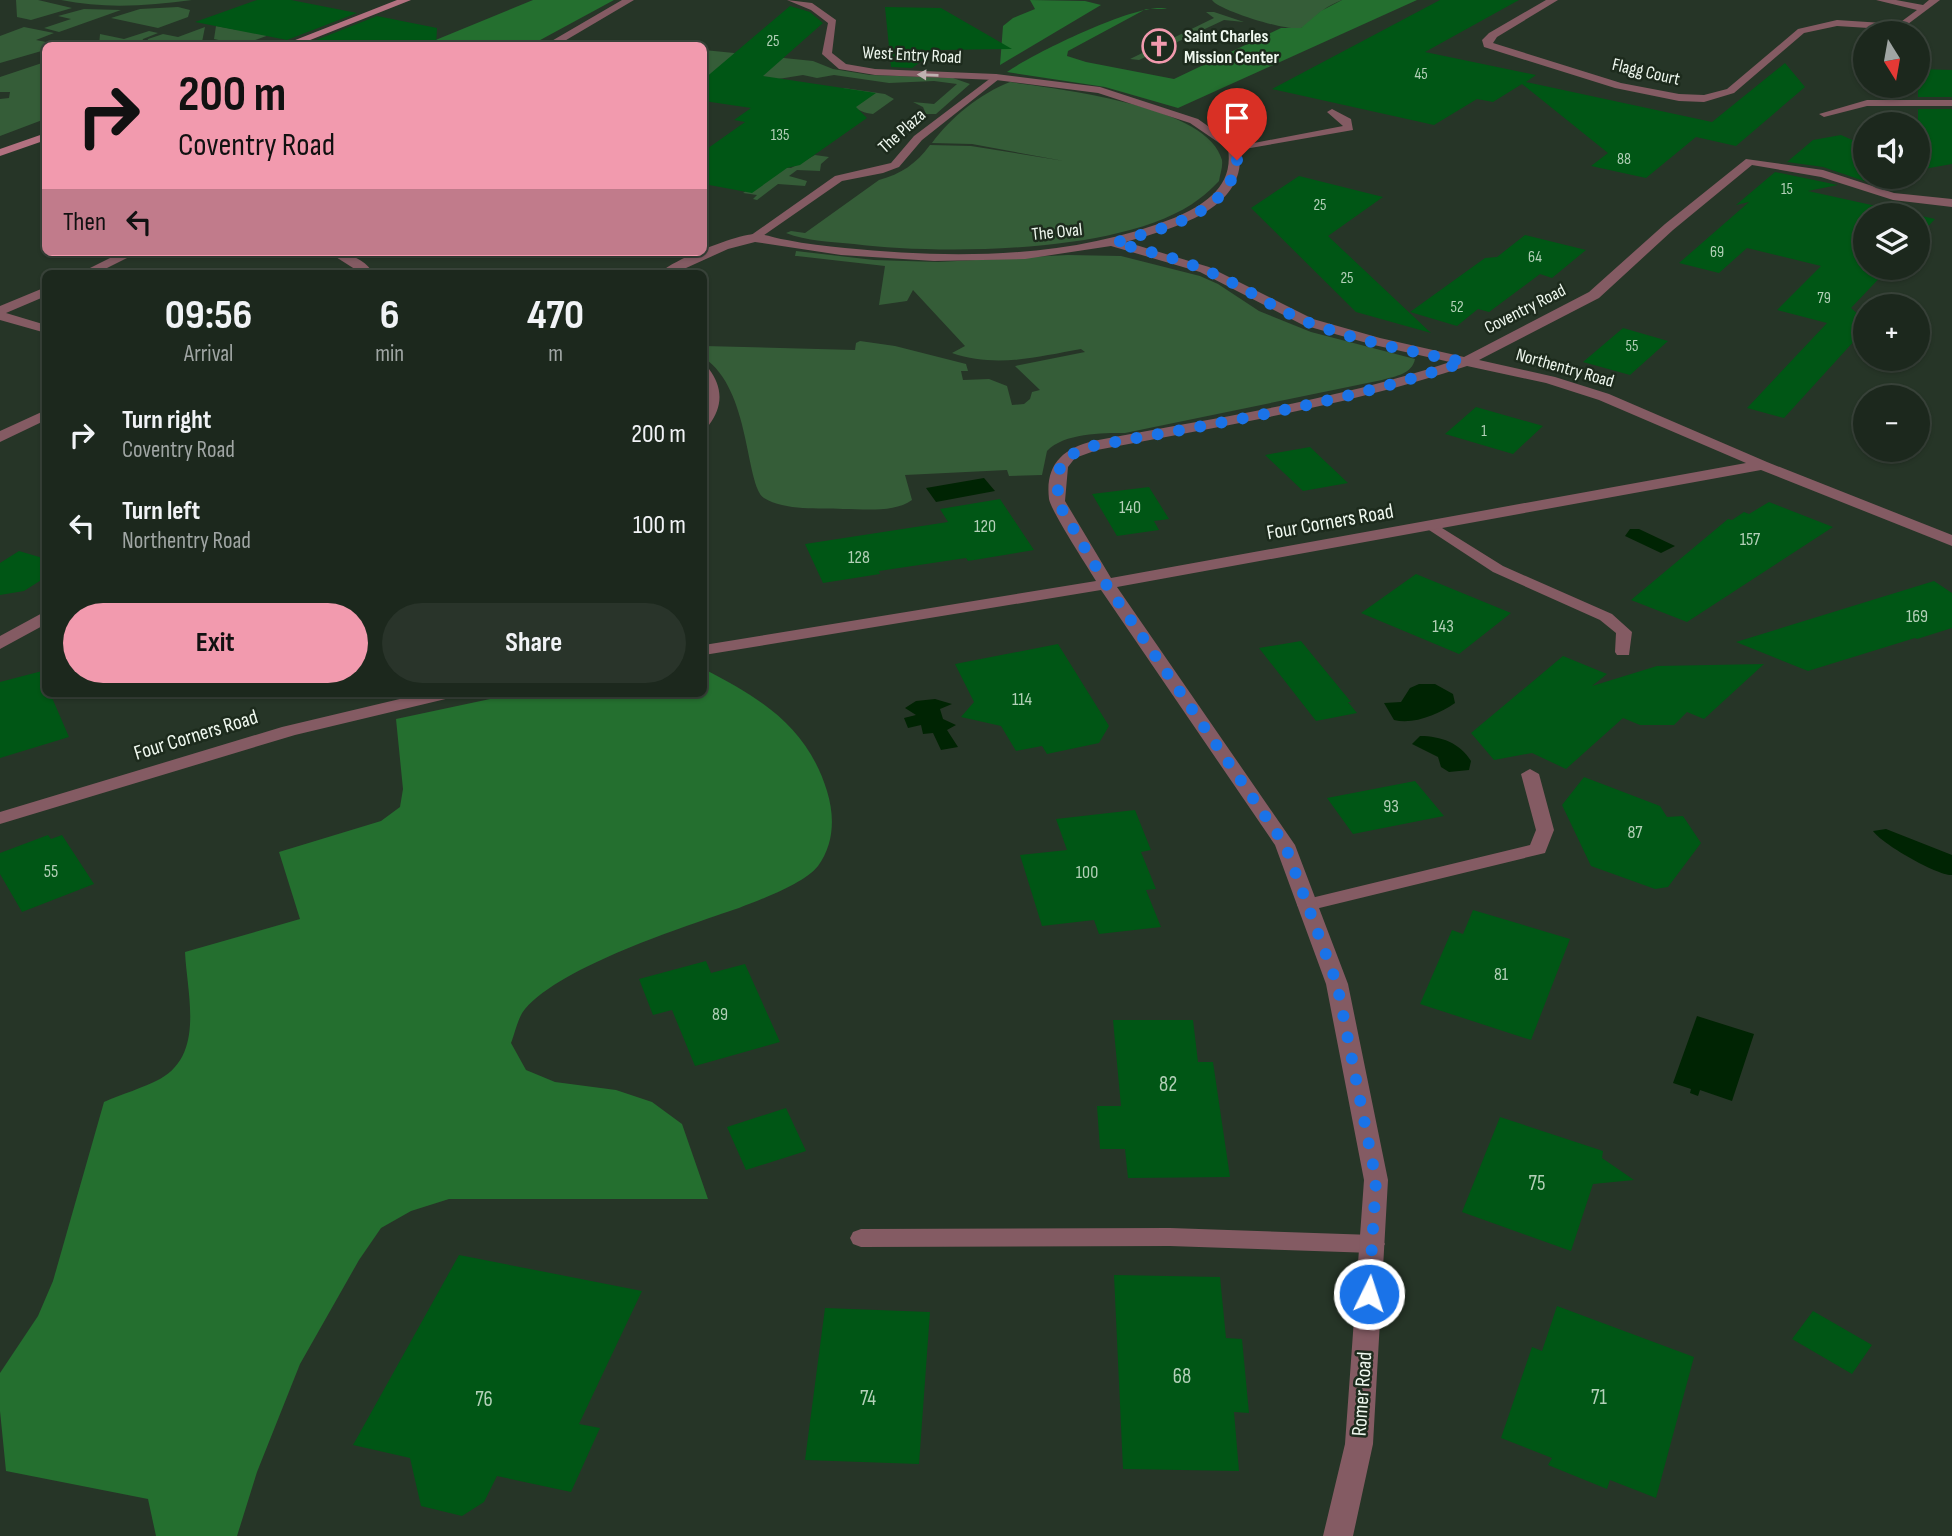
<!DOCTYPE html>
<meta charset="utf-8">
<style>
:root{--surface:#1c281d;--page:#29342a;--text:#f1f3f6;--muted:#a0a6a4;--line:#3a443b;--accent:#f29aae}
body{margin:0;font-family:"Sofia Sans Condensed",sans-serif;background:var(--page);color:var(--text);height:100vh;display:flex;flex-direction:column;font-size:26px;white-space:nowrap}
*{box-sizing:border-box;margin:0}
p{font-size:23px;color:var(--muted)}
.icon{flex:none;width:38px;height:38px;fill:none;stroke:currentColor;stroke-width:2;stroke-linecap:round;stroke-linejoin:round}
.map{position:relative;flex:1;overflow:hidden}
.side{position:absolute;left:42px;top:270px;width:665px;height:427px;display:flex;flex-direction:column;background:var(--surface);border-radius:10px;box-shadow:0 2px 5px #0004,0 0 0 2px var(--line)}
.side>*{flex:none}
.banner{position:absolute;left:42px;top:42px;width:665px;height:214px;border-radius:10px;box-shadow:0 2px 5px #0004,0 0 0 2px var(--line);background:#f29aae;color:#111;overflow:hidden}
.needle{width:46px;rotate:169deg}
.buttons{position:absolute;left:1853px;top:21px;display:grid;gap:14px}
.buttons a{display:grid;place-items:center;width:77px;height:77px;border-radius:50%;background:var(--surface);box-shadow:0 2px 5px #0004,0 0 0 2px var(--line);font-size:35px}
.pin{position:absolute;display:grid;place-items:center;width:60px;height:60px;color:#fff;margin:-72px -30px;border-radius:50% 50% 50% 0;rotate:-45deg;box-shadow:0 0 7px #0007}
.pin .icon{rotate:45deg}
.me{position:absolute;width:77px;margin:-38px;rotate:4deg;stroke-linejoin:round;filter:drop-shadow(0 0 5px #0008)}
.turn{display:flex;align-items:center;gap:24px;height:147px;padding:0 21px;font-size:32px}
.turn .icon{width:91px;height:91px;stroke-width:2.5}
.turn b{display:block;font-size:49px;line-height:60px}
.then{display:flex;align-items:center;height:66px;padding:0 21px;background:#0003;gap:14px;font-size:26px}
.eta{display:flex;justify-content:space-evenly;align-items:center;height:119px;text-align:center}
.eta b{font-size:42px;font-weight:700;line-height:49px}
.primary-button{display:flex;gap:14px;margin-top:auto;padding:14px 21px}
.primary-button a{flex:1;height:80px;border-radius:42px;background:var(--accent);color:#111;font-size:28px;font-weight:700;line-height:80px;text-align:center}
.primary-button a+a{background:var(--page);color:var(--text)}
ul{padding:0;list-style:none}
li{display:flex;align-items:center;gap:21px;height:91px;padding:0 21px}
li div{flex:1}
li b{display:block;font-size:26px}
li em{font-style:normal}
.map>svg:first-child{display:block}
.green{fill:#355d38}
.forest{fill:#246f2f}
.water{fill:#002403}
.building{fill:#005615}
.lines{fill:none;stroke-linecap:round;stroke-linejoin:round}
.service{fill:#845b63;fill-rule:evenodd}
.minor{fill:#845b63;fill-rule:evenodd}
.secondary{fill:#b27180;fill-rule:evenodd}
.oneway{fill:#bfb1b0}
.route{stroke:#1a73e8;stroke-width:12;stroke-dasharray:0 21.6}
.labels{text-anchor:middle;dominant-baseline:central;stroke-width:5;stroke-linejoin:round;paint-order:stroke}
.far-number-label{font-size:16px;fill:#b3d0b8}
.far-poi-label{font-size:18px;font-weight:bold;fill:#eff8ef;stroke:#1d2b1d;text-anchor:start}
.far-street-label{font-size:18px;fill:#eff8ef;stroke:#1d2b1d}
.number-label{font-size:18px;fill:#b3d0b8}
.street-label{font-size:21px;fill:#eff8ef;stroke:#1d2b1d}
.near-number-label{font-size:21px;fill:#b3d0b8}
</style>
<div class="map">
<svg width="1952" height="1536" viewBox="0 0 1952 1536">
<rect width="100%" height="100%" fill="#263527"/>
<path class="green" d="M16 0H38L72 8 31 20 17 17Z
M61 0H192C148 6 104 9 61 0Z
M1212 0H1342C1335 3 1328 6 1322 11 1314 16 1310 26 1301 28 1288 32 1218 10 1212 0Z
M178 7 190 10 188 17 158 28 111 18 140 9Z
M84 9 121 10 59 32 44 28 71 19 58 16Z
M1206 12H1214L1244 22 1224 20 1139 60 1130 59 1214 18Z
M284 13 313 19 242 45 214 39 216 26 238 30Z
M24 27 54 33 36 40 61 45 46 46 45 50 0 63V36Z
M205 27 202 42 146 45 148 39 163 34 178 37Z
M149 31 158 33 143 39 141 45H99L100 34 124 39Z
M704 50 813 61 833 69 870 75 953 78 970 84 936 114H926L923 107 913 102 934 104 957 84 934 81 889 83 834 75 817 78 803 75 772 80 717 101H704V85L710 86 723 78 704 75Z
M45 62V119L0 136V99L9 98 10 92H0V77Z
M1010 82C1056 89 1209 105 1222 160 1223 167 1220 174 1219 181 1213 187 1206 194 1199 199 1128 254 941 255 854 244 832 242 806 241 786 233L791 231 805 233 879 180C901 174 916 164 930 145L971 146 1064 161 972 144 932 143C950 118 981 93 1010 82Z
M844 88 885 94 894 99 873 114C855 112 851 104 841 89Z
M815 155 829 157 821 164 820 171 797 170 789 176 807 181 805 186 778 184 757 200 753 199 757 195 743 193 781 167 791 168Z
M796 251 874 260 938 262 1068 255 1121 256 1200 276 1218 284 1259 311 1311 332 1415 359C1412 374 1396 376 1382 380L1125 433C1102 433 1064 433 1047 451L1042 475 1009 476 1007 470 905 475 912 500C894 513 864 509 843 509 820 508 785 511 764 498 745 485 751 389 704 358V346L855 350 856 343 860 341 895 346 966 364 968 371H961L963 380 989 379 1007 386 1012 405 1024 404 1030 399 1032 392 1040 390 1015 366 1085 352 1081 349C1036 357 996 368 952 353L965 346 913 290 907 301 879 305 885 266 797 256H795Z"/>
<path class="forest" d="M533 0H614L531 45 421 46Z
M1030 0 1085 1 1101 5 1000 65 1003 26 1013 18 1035 9Z
M1342 0H1417L1178 108 1105 87 1007 72C1032 54 1142 0 1167 9H1146L1068 51 1067 56 1086 62 1174 79 1281 28H1301L1321 11Z
M704 669C760 698 807 726 827 791 835 817 834 844 818 866 804 884 759 900 739 908 683 927 562 966 525 1009 518 1017 515 1033 511 1043L526 1070 555 1082 616 1090 652 1102 682 1124 708 1199H449L411 1211 381 1228 359 1260 300 1364 257 1472 237 1536H156L148 1499 6 1471 0 1411V1373L38 1316 53 1281 104 1102C122 1094 143 1088 160 1079 205 1054 187 994 185 952L300 919 279 852 381 821 400 807 403 789 396 719 518 693H704Z"/>
<path class="water" d="M984 478 995 491 936 502 926 488Z
M1630 529H1639L1675 546 1661 553 1625 536Z
M1419 684H1435L1453 694 1455 703C1439 714 1414 725 1394 720L1384 703 1401 702 1410 688Z
M935 699 952 704 940 709 943 719 956 725 947 730 958 747 941 750 933 733 923 734 921 725 908 728 904 718 916 715 905 708 916 701Z
M1420 736C1441 736 1460 743 1471 761L1469 770 1449 772 1441 767 1438 757 1412 744Z
M1886 829 1952 855V875C1938 876 1882 844 1873 831Z
M1697 1016 1754 1034 1732 1101 1700 1090 1698 1096 1690 1093 1691 1089 1673 1083Z"/>
<path class="building" d="M257 0H291L357 13 287 40 195 22Z
M1440 0H1519L1425 52 1536 75 1526 82 1712 122 1785 63 1805 87 1736 146 1696 137 1646 178 1591 166 1608 153 1522 84 1493 102 1477 99 1434 125 1272 89Z
M790 6 810 12 823 23 763 76 876 93 856 107 867 118 800 165 787 168 752 193 704 184V151L745 122 734 120 751 108 704 101V79Z
M885 7 941 8 1012 49 937 50 912 68 891 67Z
M377 16 437 28 436 46 306 44Z
M1918 69 1952 70V97H1918Z
M1918 109H1952V164L1918 170Z
M1841 135 1859 143 1866 142V177H1884L1864 181 1823 167 1787 162 1813 140Z
M1775 172 1838 185 1808 191 1935 219 1918 237V215H1866V268H1889L1851 308 1866 321V328L1784 418 1747 408 1827 323 1777 310 1821 266 1747 248 1719 273 1679 263 1749 202 1736 205Z
M1299 176 1383 197 1328 236 1431 333 1356 312 1251 208Z
M1525 235 1586 250 1552 278 1540 274 1489 312 1478 309 1457 326 1410 312 1485 258 1497 257Z
M1623 328 1668 341 1630 375 1583 362Z
M1476 407 1543 426 1513 454 1445 434Z
M1310 447 1348 483 1303 491 1265 455Z
M1149 487 1169 519 1154 521 1159 530 1117 536 1092 494Z
M1000 499 1034 550 968 561 966 558 879 571 880 574 823 583 805 544 948 522 940 509Z
M1769 502 1833 527 1687 622 1631 600 1728 519 1732 520 1744 512 1749 514Z
M19 551 46 559V577L24 591 0 595V563Z
M1416 574 1511 613 1459 654 1361 613Z
M1934 581 1952 593V628L1917 639 1915 638 1808 671 1736 642Z
M1301 641 1351 702H1348L1357 713 1316 721 1259 648Z
M1058 644 1109 726 1099 743 1047 754 1042 746 1016 751 1001 726 961 717 974 702 955 664Z
M1563 656 1607 674 1592 686 1657 666 1764 664 1704 719 1687 712 1674 725H1640L1623 718 1566 769 1532 753 1494 760 1471 733Z
M46 670V693H50L69 737 0 758V682Z
M1584 777 1660 806 1667 817 1683 816 1701 843 1668 887 1655 889 1591 866 1562 805Z
M1415 781 1444 816 1353 834 1327 798Z
M1135 810 1151 850 1141 852 1156 889 1146 890 1161 927 1099 934 1094 920 1042 926 1020 855 1067 850 1056 819Z
M48 835 51 839 62 835 94 884 22 912 0 874V853Z
M1473 910 1570 939 1531 1040 1420 1004 1452 930 1463 934Z
M706 961 711 973 745 964 780 1042 695 1066 672 1010 653 1015 639 979Z
M1113 1020H1193L1198 1062H1213L1230 1177 1128 1178 1125 1149H1100L1097 1106H1121Z
M786 1108 806 1151 746 1170 727 1127Z
M1500 1117 1603 1151 1602 1158 1634 1180 1593 1184 1571 1251 1462 1212Z
M459 1255 642 1291 579 1424 600 1428 571 1492 497 1476 484 1502 462 1516 421 1506 410 1458 353 1445Z
M1114 1275 1220 1277 1226 1338 1242 1339 1249 1413 1234 1412 1239 1471 1123 1469Z
M1557 1306 1694 1357 1656 1498 1610 1480 1607 1489 1548 1465 1552 1458 1501 1438 1532 1347 1542 1351Z
M825 1308 930 1312 919 1464 805 1460Z
M1813 1311 1872 1345 1852 1374 1792 1339Z"/>
<g class="lines">
<path class="service" d="M996 74 1001 77 999 79 922 140 899 167 883 173 842 181 757 240 747 238 835 176 891 163 914 136Z
M1332 109 1351 119 1353 130 1233 151 1228 148 1343 126 1327 112Z
M328 252C344 252 365 258 373 273H361Z
M1434 523 1503 566 1612 614 1632 632 1629 655H1617L1615 652 1616 633 1600 620 1493 572 1429 530 1427 527Z
M1530 769 1539 774 1554 830 1545 853 1307 911 1300 909 1297 905 1300 901 1307 899 1530 845 1536 830 1521 774Z
M1170 1228 1373 1235 1381 1238 1385 1244 1381 1250 1373 1253 1170 1246 861 1247 853 1244 850 1238 853 1232 861 1229Z"/>
<path class="minor" d="M622 0H634L556 46H543Z
M787 0 812 3 836 20 832 53 846 64 875 69 996 74 1100 87 1198 119 1239 148C1250 210 1171 229 1126 242L1209 267 1313 319 1380 338 1464 357 1589 292 1665 224 1746 159 1823 170 1894 193 1952 199V207L1893 200 1821 177 1752 165 1673 230 1599 298 1479 360 1555 377 1609 394 1767 462 1952 535V546L1761 470 1117 587 1295 845 1348 984 1388 1180 1373 1444 1353 1536H1323L1345 1444 1364 1180 1326 984 1275 845 1101 590 704 655V645L1096 581C1087 566 1051 511 1049 499 1045 465 1062 449 1093 441 1212 418 1334 401 1450 362L1374 345 1303 325 1200 272 1111 246 1025 259 934 261 841 255 755 242 728 249 675 273H660C672 260 737 234 756 234 766 234 777 239 787 240 806 244 826 246 845 248 954 259 1071 259 1174 218 1205 205 1234 186 1228 149L1190 123 1098 93 996 80 875 75 839 69 822 54 828 23 811 10ZM1467 366 1546 383 1599 400 1746 463 1111 578 1065 501 1068 467 1075 458 1097 450C1221 426 1347 406 1467 366Z
M1546 0H1558L1497 37 1493 43 1621 83 1679 94 1704 95 1727 89 1798 29 1837 20 1898 24 1917 10 1876 0H1896L1923 5 1929 0H1940L1900 30 1837 26 1804 33 1734 93 1704 102 1679 101 1615 88 1484 47 1482 40 1489 33Z
M1867 100H1952V106H1867L1824 117 1819 114Z
M122 252H139L97 273H80Z
M46 287V296L6 313 46 325V333L0 320V306Z
M704 368 709 369C723 388 723 406 709 425L704 426Z
M46 410V420L0 442V431Z
M46 611V624L0 649V636Z
M425 693H457L454 697 295 735 0 824V812L282 727Z"/>
<path class="secondary" d="M397 0H411L295 46H280Z
M46 133V140L0 156V149Z"/>
</g>
<defs><path id="oneway-solid" d="M-6-.8H1V-3.2L6.5 0L1 3.2V.8H-6Z" transform="scale(1.75)"/></defs>
<use class="oneway" href="#oneway-solid" transform="translate(928 75) rotate(-178)"/>
<g class="lines">
<path class="route" d="M1237 160C1230 216 1159 228 1115 243 1148 251 1181 259 1212 273 1249 289 1280 313 1318 326 1366 343 1415 352 1464 362 1344 403 1218 423 1093 446L1070 455 1060 466 1057 501 1106 584 1285 845 1337 984 1376 1180 1369 1294"/>
</g>
<defs>
<symbol id="church-ring" viewBox="-11 -11 22 22"><circle r="9.5" fill="#1d2b1d" stroke="#f29aae" stroke-width="1.5"/><path d="M-1.2-6h2.4v3.5h3.3v2.4h-3.3V6h-2.4V-.1h-3.3v-2.4h3.3Z" fill="#f29aae"/></symbol>
</defs>
<g fill-rule="evenodd">
<use href="#church-ring" x="1140" y="27" width="38" height="38"/>
</g>
<g class="labels">
<g class="far-number-label">
<text x="773" y="41">25</text>
<text x="1421" y="74">45</text>
<text x="780" y="135">135</text>
<text x="1624" y="159">88</text>
<text x="1787" y="189">15</text>
<text x="1320" y="205">25</text>
<text x="1717" y="252">69</text>
<text x="1535" y="257">64</text>
<text x="1347" y="278">25</text>
<text x="1824" y="298">79</text>
<text x="1457" y="307">52</text>
<text x="1632" y="346">55</text>
<text x="1484" y="431">1</text>
</g>
<g class="far-poi-label">
<text x="1184" y="36">Saint Charles<tspan x="1184" dy="21">Mission Center</tspan></text>
</g>
<g class="far-street-label">
<text transform="translate(912 55) rotate(3)">West Entry Road</text>
<text transform="translate(1646 72) rotate(13)">Flagg Court</text>
<text transform="translate(902 131) rotate(-42)">The Plaza</text>
<text transform="translate(1057 232) rotate(-6)">The Oval</text>
<text transform="translate(1525 309) rotate(-27)">Coventry Road</text>
<text transform="translate(1565 368) rotate(16)">Northentry Road</text>
</g>
<g class="number-label">
<text x="1130" y="507">140</text>
<text x="985" y="526">120</text>
<text x="1750" y="539">157</text>
<text x="859" y="557">128</text>
<text x="1917" y="616">169</text>
<text x="1443" y="626">143</text>
<text x="1022" y="699">114</text>
<text x="1391" y="806">93</text>
<text x="1635" y="832">87</text>
<text x="51" y="871">55</text>
<text x="1087" y="872">100</text>
<text x="1501" y="974">81</text>
<text x="720" y="1014">89</text>
</g>
<g class="street-label">
<text transform="translate(1330 522) rotate(-10)">Four Corners Road</text>
<text transform="translate(196 735) rotate(-17)">Four Corners Road</text>
<text transform="translate(1362 1394) rotate(-86)">Romer Road</text>
</g>
<g class="near-number-label">
<text x="1168" y="1084">82</text>
<text x="1537" y="1183">75</text>
<text x="1182" y="1376">68</text>
<text x="1599" y="1397">71</text>
<text x="868" y="1398">74</text>
<text x="484" y="1399">76</text>
</g>
</g>
</svg>
<div class="buttons">
<a><svg class="needle" viewBox="-14 -14 28 28"><path d="M0-13l5 13h-10z" fill="#e53935"/><path d="M0 13l5-13h-10z" fill="#a0a6a4"/></svg></a>
<a><svg class="icon" aria-label="sound" viewBox="0 0 24 24"><path d="M4 9h4l5-4v14l-5-4H4zM17 9q2 3 0 6"/></svg></a>
<a><svg class="icon" aria-label="layers" viewBox="0 0 24 24"><path d="M12 4l9 5-9 5-9-5zM3 14l9 5 9-5"/></svg></a>
<a>+</a>
<a>−</a>
</div>
<div class="pin" style="left:1237px;top:160px;background:#d93025"><svg class="icon" aria-label="arrive" viewBox="0 0 24 24"><path d="M6 21V4h12l-3 4 3 4H6"/></svg></div>
<svg class="me" style="left:1369px;top:1294px" viewBox="-20 -20 40 40"><circle r="17" fill="#1a73e8" stroke="#fff" stroke-width="3"/><path d="M0-11L8 9 0 5-8 9z" fill="#fff"/></svg>
<div class="banner">
<div class="turn"><svg class="icon" aria-label="right" viewBox="0 0 24 24"><path d="M7 20v-9h11M14 6l5 5-5 5"/></svg><div><b>200 m</b>Coventry Road</div></div>
<div class="then">Then<svg class="icon" aria-label="left" viewBox="0 0 24 24"><path d="M17 20v-9H6M10 6l-5 5 5 5"/></svg></div>
</div>
<section class="side">
<div class="eta">
<div><b>09:56</b><p>Arrival</p></div>
<div><b>6</b><p>min</p></div>
<div><b>470</b><p>m</p></div>
</div>
<ul>
<li><svg class="icon" aria-label="right" viewBox="0 0 24 24"><path d="M7 20v-9h11M14 6l5 5-5 5"/></svg><div><b>Turn right</b><p>Coventry Road</p></div><em>200 m</em></li>
<li><svg class="icon" aria-label="left" viewBox="0 0 24 24"><path d="M17 20v-9H6M10 6l-5 5 5 5"/></svg><div><b>Turn left</b><p>Northentry Road</p></div><em>100 m</em></li>
</ul>
<div class="primary-button"><a>Exit</a><a>Share</a></div>
</section>
</div>
